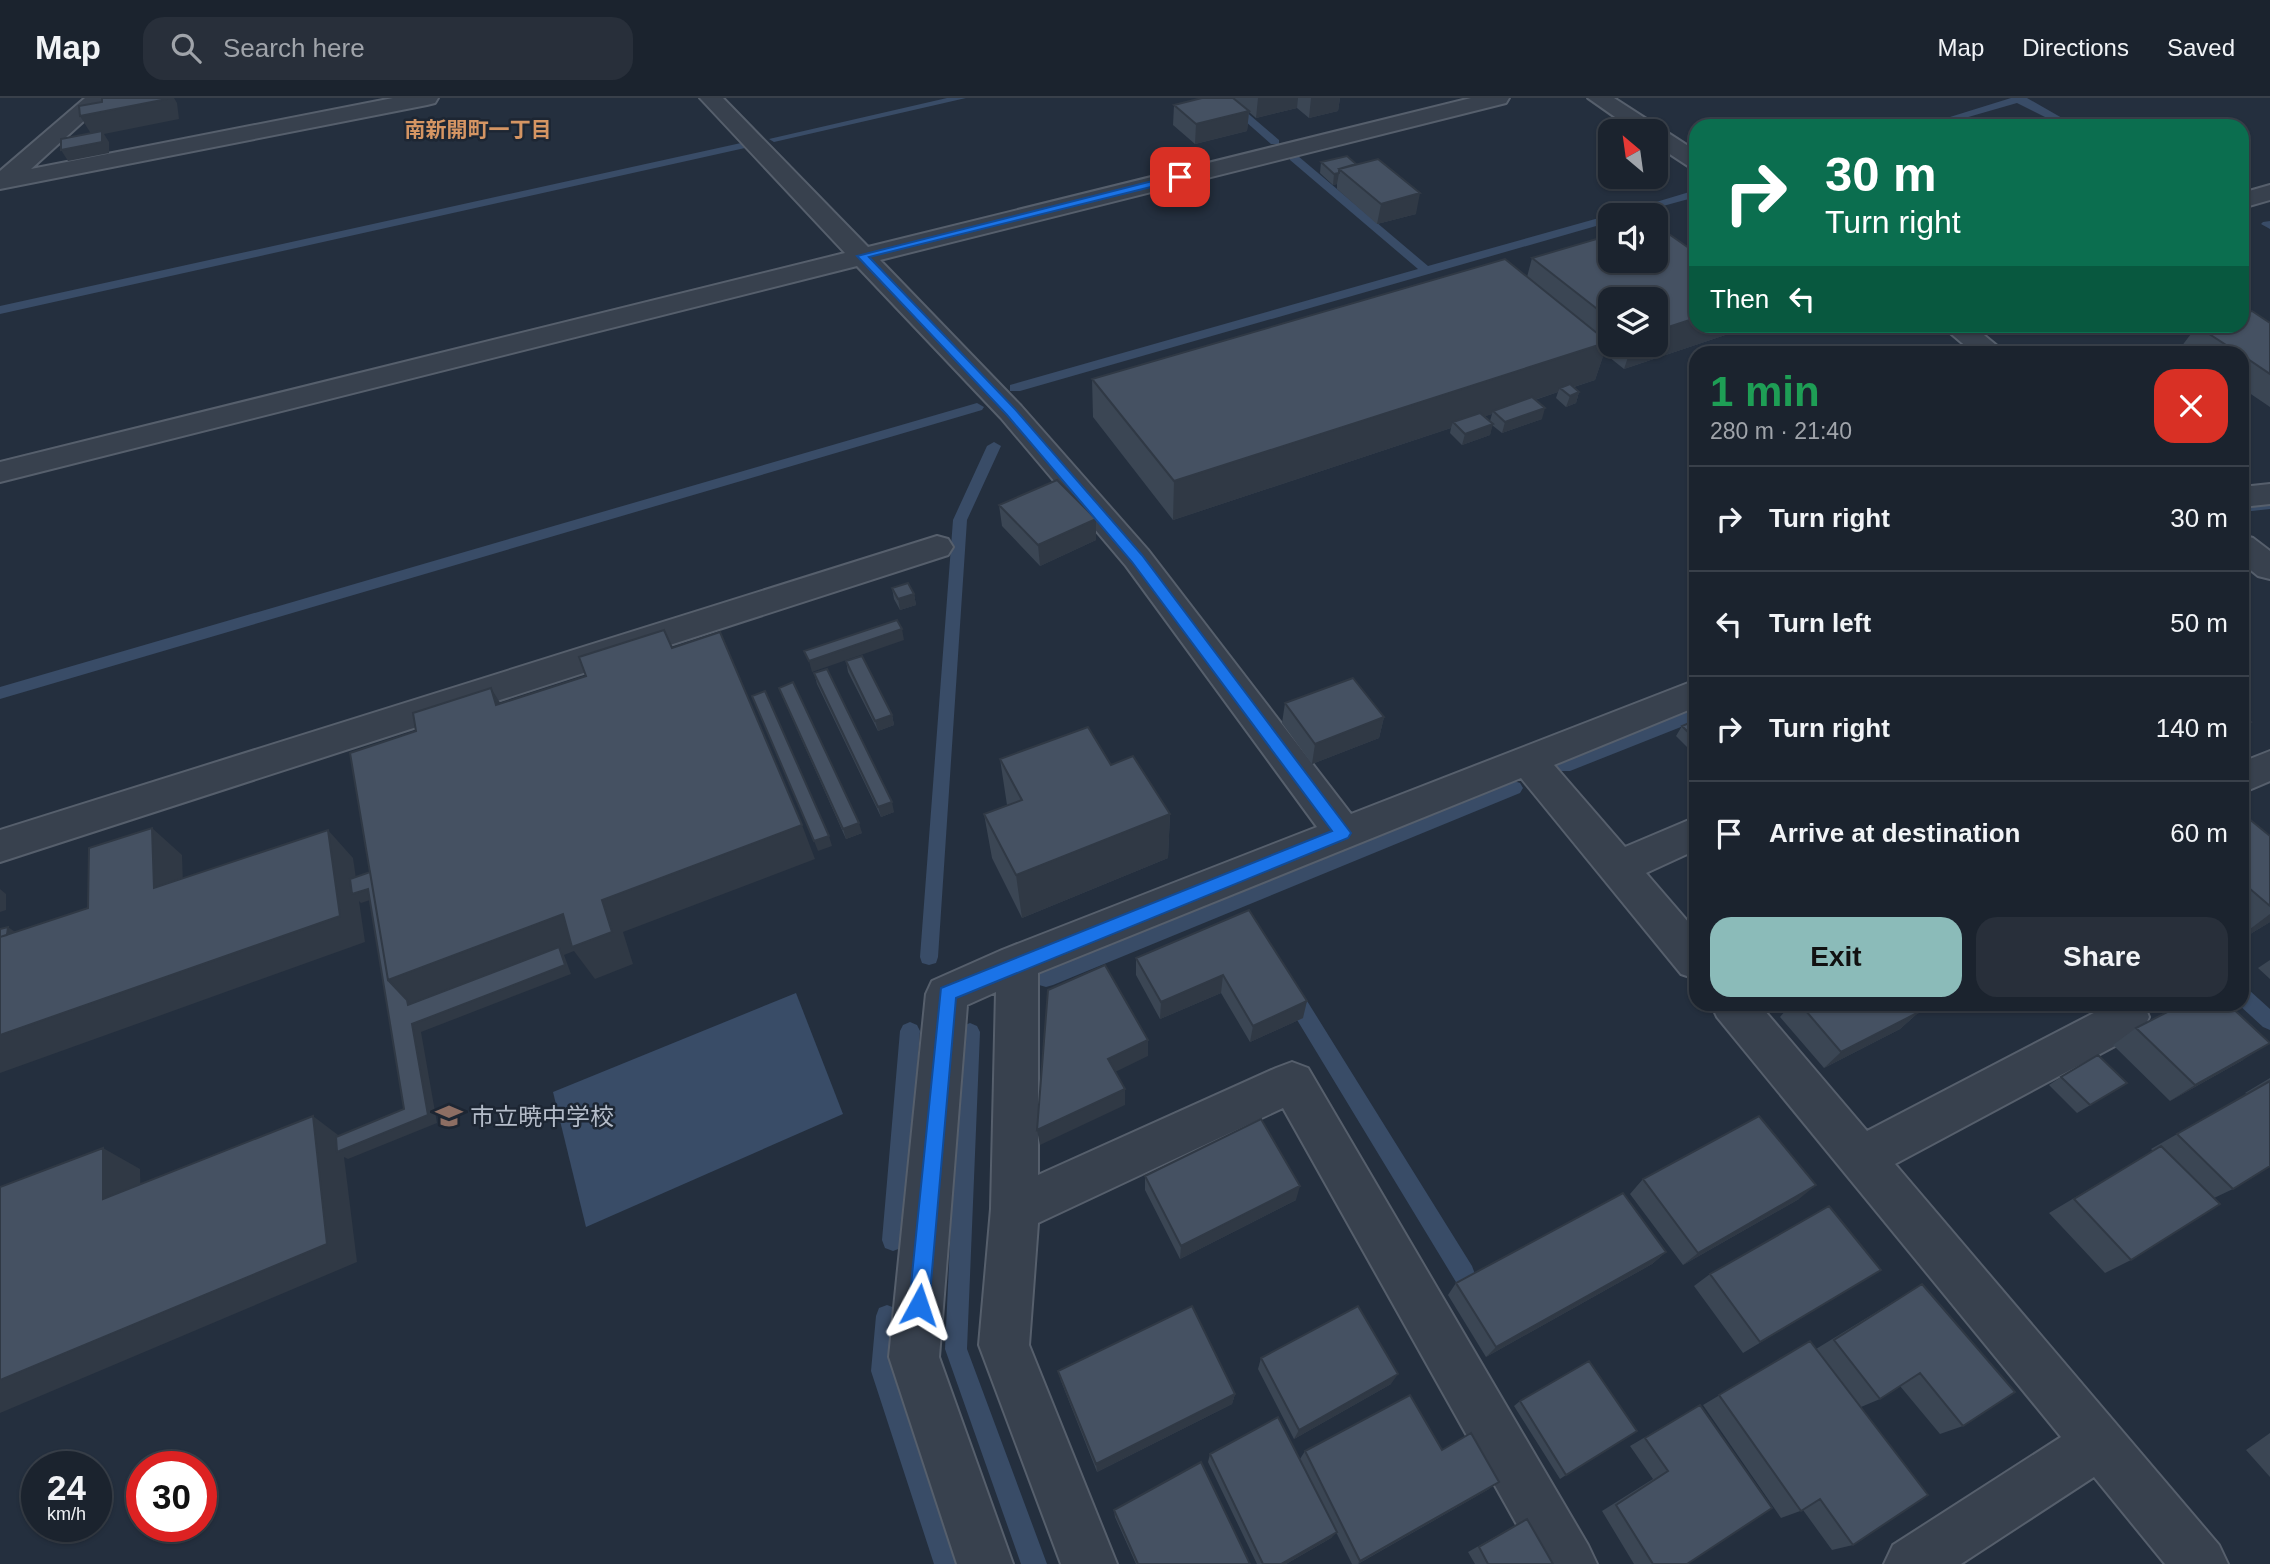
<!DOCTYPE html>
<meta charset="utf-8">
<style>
:root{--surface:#1b232e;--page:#282f3a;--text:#f1f3f6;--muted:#a0a4aa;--line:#39404a;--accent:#8bbbb9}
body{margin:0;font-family:Helvetica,"Noto Sans JP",sans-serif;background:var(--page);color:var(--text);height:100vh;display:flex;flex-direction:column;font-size:26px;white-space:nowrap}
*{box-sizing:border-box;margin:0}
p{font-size:23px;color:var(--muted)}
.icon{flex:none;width:38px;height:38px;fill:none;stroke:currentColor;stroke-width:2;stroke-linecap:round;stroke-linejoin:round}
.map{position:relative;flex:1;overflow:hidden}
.sheet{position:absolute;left:1689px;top:248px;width:560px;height:665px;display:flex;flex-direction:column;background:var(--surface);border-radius:21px;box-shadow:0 2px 5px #0004,0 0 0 2px var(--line)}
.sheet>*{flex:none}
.guide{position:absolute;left:1689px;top:21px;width:560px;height:214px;border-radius:21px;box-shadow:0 2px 5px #0004,0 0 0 2px var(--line);background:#0b6e4f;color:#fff;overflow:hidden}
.needle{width:46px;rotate:331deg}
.buttons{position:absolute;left:1598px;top:21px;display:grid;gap:14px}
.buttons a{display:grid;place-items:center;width:70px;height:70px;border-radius:14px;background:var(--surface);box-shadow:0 2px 5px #0004,0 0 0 2px var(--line);font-size:35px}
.speed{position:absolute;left:21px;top:1353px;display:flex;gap:14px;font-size:35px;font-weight:700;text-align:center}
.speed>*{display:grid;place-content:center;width:91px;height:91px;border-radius:50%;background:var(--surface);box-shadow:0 2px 5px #0004,0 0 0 2px var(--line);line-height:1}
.speed small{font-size:18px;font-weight:400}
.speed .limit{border:10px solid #d22;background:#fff;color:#111}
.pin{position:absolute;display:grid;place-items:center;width:60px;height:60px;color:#fff;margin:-30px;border-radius:14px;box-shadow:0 4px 10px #0006}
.me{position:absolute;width:77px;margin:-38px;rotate:5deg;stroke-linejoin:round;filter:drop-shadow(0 0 5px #0008)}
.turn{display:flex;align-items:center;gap:24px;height:147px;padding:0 21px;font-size:32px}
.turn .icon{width:91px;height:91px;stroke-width:2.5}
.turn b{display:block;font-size:49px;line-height:60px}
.then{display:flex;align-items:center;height:66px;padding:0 21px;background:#0003;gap:14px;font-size:26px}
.round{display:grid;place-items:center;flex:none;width:74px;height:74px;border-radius:21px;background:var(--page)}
.overview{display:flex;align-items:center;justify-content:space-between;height:119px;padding:0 21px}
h1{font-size:42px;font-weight:800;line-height:52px;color:#1e9e55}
.button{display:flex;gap:14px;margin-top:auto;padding:14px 21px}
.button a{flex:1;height:80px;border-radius:21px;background:var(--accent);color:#111;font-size:28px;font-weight:800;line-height:80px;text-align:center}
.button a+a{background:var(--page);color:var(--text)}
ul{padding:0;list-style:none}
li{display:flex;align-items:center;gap:21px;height:105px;padding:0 21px;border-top:2px solid var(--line)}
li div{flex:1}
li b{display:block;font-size:26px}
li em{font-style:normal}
header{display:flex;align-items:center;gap:42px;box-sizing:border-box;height:98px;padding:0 35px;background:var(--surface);border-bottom:2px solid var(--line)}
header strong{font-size:33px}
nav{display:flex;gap:38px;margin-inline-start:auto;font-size:24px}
.search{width:490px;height:63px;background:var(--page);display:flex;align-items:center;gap:18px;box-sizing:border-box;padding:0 24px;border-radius:21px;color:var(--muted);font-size:26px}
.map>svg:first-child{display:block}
.water{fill:#394c67}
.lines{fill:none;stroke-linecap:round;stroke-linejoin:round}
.stream{fill:#394c67;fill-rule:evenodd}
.minor-casing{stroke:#565f6c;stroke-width:4}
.minor{fill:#38414e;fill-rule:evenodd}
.wall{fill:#3b4654;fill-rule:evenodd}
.shaded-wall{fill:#303945}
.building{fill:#455162;stroke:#303945;stroke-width:2}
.route{fill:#1a73e8;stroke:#114b97;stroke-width:2}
.labels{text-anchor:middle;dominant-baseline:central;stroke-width:5;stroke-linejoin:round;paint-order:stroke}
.far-neighbourhood-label{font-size:21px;font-weight:bold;fill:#d59563;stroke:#1d2633}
.poi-label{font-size:24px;fill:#b4bcc9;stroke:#1d2633;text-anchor:start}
</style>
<header>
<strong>Map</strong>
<div class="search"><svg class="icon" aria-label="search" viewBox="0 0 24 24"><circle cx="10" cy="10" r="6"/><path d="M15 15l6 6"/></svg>Search here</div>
<nav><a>Map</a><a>Directions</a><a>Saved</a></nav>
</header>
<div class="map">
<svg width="2270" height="1466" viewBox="0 0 2270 1466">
<rect width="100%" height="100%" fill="#242f3e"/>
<path class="water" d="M796 895 843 1016 586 1129 553 994Z"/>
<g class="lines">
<path class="stream" d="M947 0H966L774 44 769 41Z
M1219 0H1230L1279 42V46H1271Z
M2011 0H2027L2076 28H2063L2017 5 1937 28H1921Z
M741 45 746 48 745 50 0 216V208Z
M1290 58H1298L1428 168 1606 118 1612 117H1610V124L1020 293H1010V287L1418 171 1290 62Z
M1696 92V99L1630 117H1613Z
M2270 123V131L2261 126 2263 124Z
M977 305 984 309 982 312 0 601V589Z
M994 344 1001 348 967 422 938 859 936 865 929 867 922 865 920 859 953 422 987 348Z
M2270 401V411L2242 414V404Z
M1696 610V623L1570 673H1558L1556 668 1558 663Z
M1514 683 1520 685 1523 690 1520 695 1053 887 1046 889 1039 887 1036 881 1039 875Z
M1292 888 1299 890 1472 1168 1475 1176 1472 1184 1464 1187 1456 1184 1285 902 1282 896 1285 890Z
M2242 890 2249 892 2270 911V932L2263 929 2238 906H2242Z
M910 924 917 927 920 933 904 1142 901 1150 893 1153 885 1150 882 1142 900 933 903 927Z
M970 925 977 928 980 934 967 1251 1047 1466H1021L945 1251 960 934 963 928Z
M887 1207 895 1210 898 1218 895 1273 960 1466H934L871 1273 876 1218 879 1210Z"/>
<defs>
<path id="minor" d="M85 0H109L31 71 393 0H438L435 5 427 7 0 91V73Z
M700 0H723L868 149 1471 0H1509L1506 5 880 162 1021 308 1148 452 1351 716 1696 582V609L1554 667 1625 749 1696 719V752L1646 775 1696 833V881L1681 876 1521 680 1038 875V1077L1276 970 1292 964 1308 970 1588 1447 1597 1466H1539L1283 1010 1038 1125 1029 1247 1117 1466H1061L979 1247 991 1111 996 894 967 907 939 1259 1013 1466H957L889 1259 926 896 932 883 1002 852 1317 729 1126 468 1001 320 857 168 0 384V364L845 155Z
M1588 0H1614L1696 53V70L1688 68 1656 47V33H1635Z
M2270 87V102L2242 110V95Z
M1942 228H1973L2007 256H1975Z
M2270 386V406L2242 409V389Z
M2242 437 2253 440 2270 453V481L2258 478 2242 465Z
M937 438 948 441 953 449 948 457 0 764V732Z
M2270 653V683L2242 695V664Z
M1711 906H1759L1867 1033 2111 906H2144L2149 919 2143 933 1895 1066 2219 1447 2228 1466H2165L2094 1379 1961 1466H1884L1893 1447 2061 1339 1717 919Z"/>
</defs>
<use href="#minor" class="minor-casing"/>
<use href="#minor" class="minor"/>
</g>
<path class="wall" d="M1202 0H1340L1338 13 1309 20 1297 10 1256 20 1249 14 1247 33 1195 46 1173 27 1174 7Z
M1347 58 1416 116 1377 126 1337 91V86L1333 87 1320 75 1321 64Z
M1532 160 1746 230 1624 271 1604 255 1595 282 1574 289 1579 294 1576 305 1566 309 1556 300 1558 294 1535 302 1542 321 1502 335 1492 327 1490 337 1462 347 1450 335 1451 330 1173 422 1093 319 1092 281 1527 179ZM1610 201 1656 247H1610ZM1492 316 1490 323 1485 318Z
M2270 225V309L2242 290V256H2191L2181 249 2197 228Z
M999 407 1096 442 1040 468 1002 428Z
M892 490 914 496 916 507 900 512 894 501Z
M846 563 892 617 894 627 878 633 848 574Z
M814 575 894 714 881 719 817 586Z
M779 590 862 735 846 741 783 600Z
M1285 605 1384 619 1379 640 1312 666 1282 625Z
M1696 622V658L1676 638 1682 628Z
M1000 661 1111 667 1170 716 1168 760 1022 820 992 760 984 716 1007 707Z
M2242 724 2270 738V824L2242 841Z
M1249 812 1303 920 1250 944 1221 895 1160 921 1136 877V860Z
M2270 862V881L2258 870Z
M1791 906H1912L1919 914 1900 931 1824 970 1780 919Z
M2136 930 2243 962 2170 1003 2113 947Z
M2061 979 2114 993 2077 1015 2049 987Z
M2270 980V1068L2233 1091 2214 1100 2131 1162 2105 1175 2049 1115 2153 1053 2151 1051 2247 996 2245 995Z
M1145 1078 1296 1102 1180 1161 1145 1092Z
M1643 1081 1799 1101 1683 1167 1630 1096Z
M1666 1154 1652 1166 1486 1259 1448 1197 1456 1185Z
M1881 1172 1743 1255 1694 1188 1710 1176Z
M1922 1186 1963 1328 1940 1336 1900 1288 1880 1301 1861 1309 1853 1447 1832 1452 1803 1412 1781 1420 1703 1307 1810 1243 1816 1251Z
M1261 1260 1391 1286 1294 1341 1258 1271Z
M1058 1273 1235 1296 1232 1306 1097 1374 1061 1283Z
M1520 1303 1566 1377 1560 1381 1514 1308Z
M1700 1307 1687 1466H1634L1602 1413 1653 1381 1630 1348Z
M2270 1335V1379L2246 1352Z
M1442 1352 1489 1391 1358 1466H1352L1336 1434 1331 1440 1286 1466H1257L1208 1364 1210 1356 1300 1361 1305 1353Z
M1114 1412 1250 1466H1136L1115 1419Z
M1527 1421 1553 1466H1475L1468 1454Z"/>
<path class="shaded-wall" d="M167 0H174L177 5 179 21 104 36 109 44V55L68 63 61 52 93 39 80 18Z
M1258 0H1298L1297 10 1256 20Z
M1311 0H1340L1338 13 1309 20Z
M1249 13 1247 33 1195 46 1196 26Z
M1339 75 1337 86 1333 87 1334 76Z
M1420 95 1416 116 1377 126 1381 106Z
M1696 220V228H1747L1746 230 1624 271 1632 247H1656V233Z
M1608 244 1595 282 1564 292 1560 290 1558 294 1495 315 1493 313 1492 316 1456 328 1453 324 1451 330 1173 422 1174 383Z
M1579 294 1576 305 1566 309 1570 298Z
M1545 310 1542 321 1502 335 1505 324Z
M1493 326 1490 337 1462 347 1465 336Z
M1096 421V442L1040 468 1038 447Z
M914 496 916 507 900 512 898 501Z
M902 531 904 542 812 574 809 563Z
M491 590 513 626 496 607Z
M892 617 894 627 878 633 875 623Z
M1384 619 1379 640 1312 666 1315 646Z
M2251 624 2242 633V628Z
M892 704 894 714 881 719 878 709Z
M1170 716 1168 760 1022 820 1016 777Z
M859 725 862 735 846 741 843 731Z
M802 727 815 761 623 834 633 866 595 881 574 853 564 857 571 876 421 934 437 1025 348 1061 344 1059 357 1164 0 1315V1282L313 1018 342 1040 428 1017 408 907 388 882Z
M152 730 182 757 184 817 154 790Z
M328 732 353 760 358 794 368 791 376 800 361 805 359 803 365 844 0 975V937Z
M829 738 832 748 818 753 814 743Z
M0 791 6 796V812L0 814Z
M2270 816V824L2242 841V837Z
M8 829 21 838 0 862Z
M1223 877 1221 895 1160 921 1161 904Z
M1307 903 1303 920 1250 944 1253 928Z
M1919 914 1900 931 1824 970 1841 954Z
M1148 942V958L1109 977 1108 961Z
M2270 945 2243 962 2170 1003 2195 987Z
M1125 991V1007L1040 1047 1037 1032Z
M103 1050 140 1071 141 1120 103 1101Z
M1816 1087 1799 1101 1683 1167 1698 1155Z
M1300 1088 1296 1102 1180 1161 1181 1148Z
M1666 1154 1652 1166 1486 1259 1496 1249Z
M1398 1276 1391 1286 1294 1341 1299 1332Z
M1235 1296 1232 1306 1097 1374 1096 1366Z
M1499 1384 1489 1391 1357 1466 1360 1463Z
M1337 1434 1331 1440 1286 1466H1281Z"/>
<path class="building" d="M102 0H167V1L80 18 79 8 102 4Z
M1202 0H1233L1249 13 1196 26 1174 7Z
M102 33V44L61 52V41Z
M1347 58 1356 66 1339 71V75L1334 76 1321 64Z
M1378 61 1420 95 1381 106 1339 71Z
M1656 127 1696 155V220L1656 233V201H1610V221L1532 160 1610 137V163H1656Z
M1505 161 1608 244 1174 383 1092 281Z
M2252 213 2270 225V276L2242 257V256H2240L2197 228H2242V216Z
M1570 286 1579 294 1570 298 1560 290Z
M1532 299 1545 310 1505 324 1493 313Z
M1480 315 1493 326 1465 336 1453 324Z
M1057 382 1096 421 1038 447 999 407Z
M908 485 914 496 898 501 892 490Z
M897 522 902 531 809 563 804 553Z
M664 532 672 550 720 534 802 727 602 802 612 834 572 849 563 816 388 882 350 655 416 633 413 615 491 590 496 607 586 578 579 559Z
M862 558 892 617 875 623 846 563Z
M827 571 892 704 878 709 814 575Z
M1353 580 1384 619 1315 646 1285 605Z
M793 584 859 725 843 731 779 590Z
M765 593 829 738 814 743 752 598Z
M2242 617 2251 624 2242 628Z
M1696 622V642L1682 628Z
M1088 629 1111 667 1133 658 1170 716 1016 777 984 716 1022 702 1000 661Z
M2248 720 2270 738V808L2242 784V724Z
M152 730 154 790 328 732 340 818 0 937V839L88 810 89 750Z
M370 774 388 882 407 902 408 907 559 849 565 867 412 926 428 1017 337 1054 336 1039 404 1011 368 791 352 796 350 781Z
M1249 812 1307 903 1253 928 1223 877 1161 904 1136 860Z
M8 829 7 837 0 839V831Z
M1105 867 1148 942 1108 961 1125 991 1037 1032 1048 892Z
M1800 906H1912L1919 914 1841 954Z
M2183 906H2228L2270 945 2195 987 2136 930Z
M2098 957 2127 985 2090 1007 2061 979Z
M2270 983V1068L2233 1091 2177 1036Z
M313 1018 327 1146 0 1282V1089L103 1050V1101Z
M1759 1018 1816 1087 1698 1155 1643 1081Z
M1261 1021 1300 1088 1181 1148 1145 1078Z
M2161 1048 2220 1106 2131 1162 2074 1101Z
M1623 1095 1666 1154 1496 1249 1456 1185Z
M1829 1108 1881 1172 1760 1244 1710 1176Z
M1922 1186 2015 1294 1963 1328 1920 1275 1880 1301 1834 1242Z
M1192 1208 1235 1296 1096 1366 1058 1273Z
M1358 1208 1398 1276 1299 1332 1261 1260Z
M1810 1243 1928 1397 1853 1447 1820 1401 1801 1413 1719 1297Z
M1589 1263 1637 1333 1566 1377 1520 1303Z
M1410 1297 1442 1352 1471 1335 1499 1384 1360 1463 1305 1353Z
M1700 1307 1772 1410 1687 1466H1653L1616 1407 1668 1373 1645 1340Z
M1278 1319 1337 1434 1281 1466H1263L1210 1356Z
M1201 1364 1250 1466H1138L1114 1412Z
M1527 1421 1553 1466H1488L1479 1449Z"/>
<path class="route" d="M1180 76 1185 79 1183 81 869 159 1015 311 1142 457 1351 735 1348 740 956 900 929 1207 926 1214 919 1217 912 1214 909 1207 941 890 1332 733 1132 464 1007 317 857 158Z"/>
<defs>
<symbol id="school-bare" viewBox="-9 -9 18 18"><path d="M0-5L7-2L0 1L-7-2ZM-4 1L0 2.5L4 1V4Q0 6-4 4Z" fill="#8d6e63" stroke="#1d2633" stroke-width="2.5" paint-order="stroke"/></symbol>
</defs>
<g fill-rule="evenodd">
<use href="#school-bare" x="430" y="999" width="38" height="38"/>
</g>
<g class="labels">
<g class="far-neighbourhood-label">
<text x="478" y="31">南新開町一丁目</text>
</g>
<g class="poi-label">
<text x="470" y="1018">市立暁中学校</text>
</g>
</g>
</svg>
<div class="buttons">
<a><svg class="needle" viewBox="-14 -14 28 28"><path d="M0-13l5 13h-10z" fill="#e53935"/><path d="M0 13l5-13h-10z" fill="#a0a4aa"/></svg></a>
<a><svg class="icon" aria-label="sound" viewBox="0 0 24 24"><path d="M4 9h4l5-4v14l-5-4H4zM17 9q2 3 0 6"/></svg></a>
<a><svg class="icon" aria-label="layers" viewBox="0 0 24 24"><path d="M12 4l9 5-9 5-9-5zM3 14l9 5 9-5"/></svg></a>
</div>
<div class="speed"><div>24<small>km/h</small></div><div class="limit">30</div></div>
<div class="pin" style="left:1180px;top:79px;background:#d93025"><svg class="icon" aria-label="arrive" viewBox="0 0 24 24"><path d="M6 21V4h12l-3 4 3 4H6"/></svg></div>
<svg class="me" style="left:919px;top:1207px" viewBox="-20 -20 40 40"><path d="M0-17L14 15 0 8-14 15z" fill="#1a73e8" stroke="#fff" stroke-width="4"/></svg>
<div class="guide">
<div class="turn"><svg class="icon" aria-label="right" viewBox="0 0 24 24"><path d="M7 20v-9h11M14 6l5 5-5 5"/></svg><div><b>30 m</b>Turn right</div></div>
<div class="then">Then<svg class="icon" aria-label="left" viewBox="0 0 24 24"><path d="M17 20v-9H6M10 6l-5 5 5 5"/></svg></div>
</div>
<section class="sheet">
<div class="overview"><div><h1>1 min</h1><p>280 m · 21:40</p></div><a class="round" style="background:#d93025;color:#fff"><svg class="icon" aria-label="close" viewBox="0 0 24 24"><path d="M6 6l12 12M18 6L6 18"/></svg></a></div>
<ul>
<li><svg class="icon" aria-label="right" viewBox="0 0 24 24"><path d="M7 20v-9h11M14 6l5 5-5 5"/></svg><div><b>Turn right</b></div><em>30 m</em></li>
<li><svg class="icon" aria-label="left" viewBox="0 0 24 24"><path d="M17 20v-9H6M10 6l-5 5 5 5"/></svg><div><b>Turn left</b></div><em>50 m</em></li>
<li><svg class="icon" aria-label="right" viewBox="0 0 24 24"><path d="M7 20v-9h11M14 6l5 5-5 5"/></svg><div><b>Turn right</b></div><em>140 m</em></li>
<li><svg class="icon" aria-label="arrive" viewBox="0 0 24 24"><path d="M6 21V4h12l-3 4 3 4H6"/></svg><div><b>Arrive at destination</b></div><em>60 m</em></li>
</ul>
<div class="button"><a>Exit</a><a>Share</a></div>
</section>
</div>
